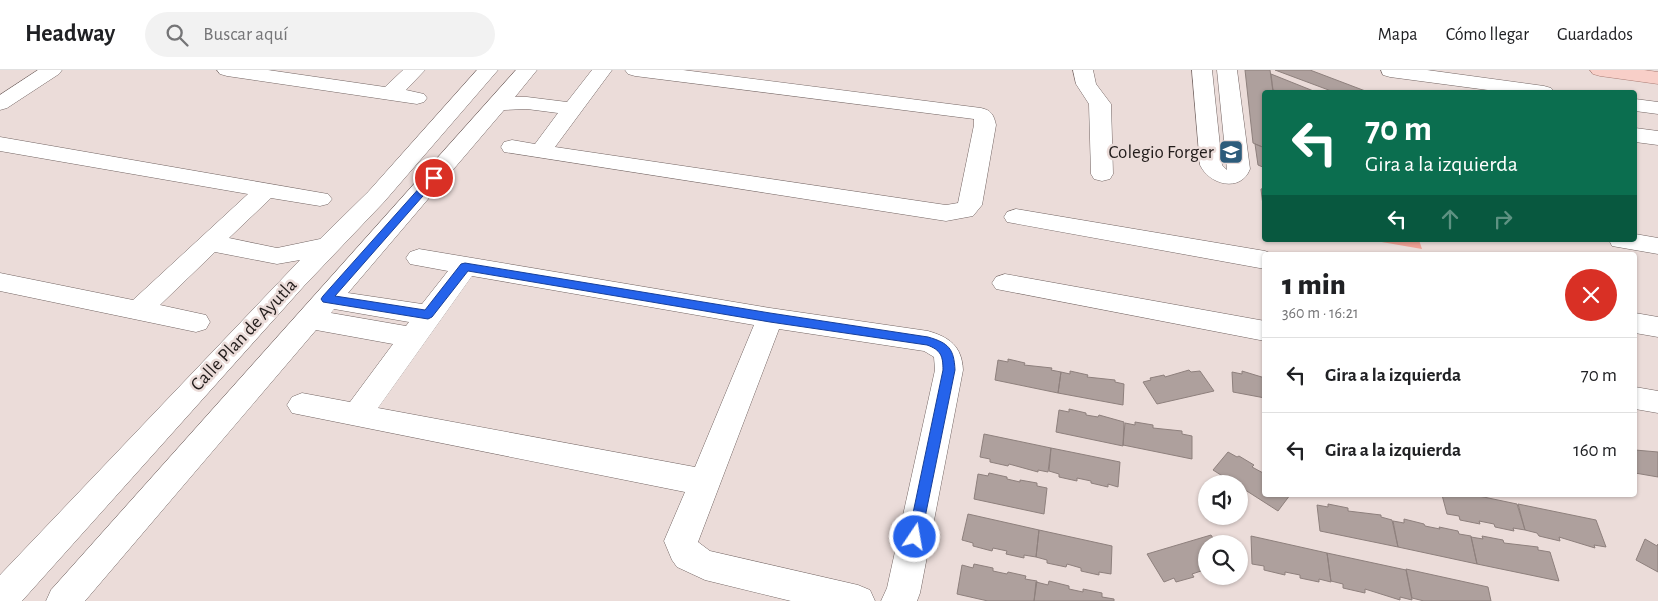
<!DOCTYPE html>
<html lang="es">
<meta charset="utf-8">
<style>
:root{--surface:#fff;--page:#f2f2f2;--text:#202124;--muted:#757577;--line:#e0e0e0}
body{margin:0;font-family:"Alegreya Sans",sans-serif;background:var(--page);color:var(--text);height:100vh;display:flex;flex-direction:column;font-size:19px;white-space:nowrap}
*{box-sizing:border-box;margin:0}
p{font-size:16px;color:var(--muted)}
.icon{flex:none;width:28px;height:28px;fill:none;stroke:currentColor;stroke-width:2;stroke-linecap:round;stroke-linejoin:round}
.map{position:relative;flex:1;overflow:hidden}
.drawer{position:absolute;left:1262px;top:182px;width:375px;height:245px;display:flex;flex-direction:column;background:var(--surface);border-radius:5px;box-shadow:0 1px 4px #0004}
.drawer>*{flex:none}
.banner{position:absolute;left:1262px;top:20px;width:375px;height:152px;border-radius:5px;box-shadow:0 1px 4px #0004;background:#0b6e4f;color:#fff;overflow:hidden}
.tools{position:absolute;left:1198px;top:405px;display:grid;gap:10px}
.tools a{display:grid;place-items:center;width:50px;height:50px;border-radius:50%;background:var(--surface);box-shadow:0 1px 4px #0004;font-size:25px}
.pin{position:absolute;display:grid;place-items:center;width:42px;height:42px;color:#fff;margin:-21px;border:2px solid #fff;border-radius:50%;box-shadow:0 1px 5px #0007}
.me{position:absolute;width:55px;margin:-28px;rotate:12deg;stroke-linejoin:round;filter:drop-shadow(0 0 4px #0008)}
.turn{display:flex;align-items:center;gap:18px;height:105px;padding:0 20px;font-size:22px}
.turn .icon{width:65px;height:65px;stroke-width:2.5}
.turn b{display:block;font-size:35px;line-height:42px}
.lanes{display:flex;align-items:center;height:48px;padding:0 20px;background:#0003;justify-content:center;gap:25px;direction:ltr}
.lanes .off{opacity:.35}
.round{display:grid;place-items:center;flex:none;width:52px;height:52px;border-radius:26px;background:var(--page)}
.overview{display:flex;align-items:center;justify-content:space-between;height:85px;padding:0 20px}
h1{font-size:30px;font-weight:800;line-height:38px}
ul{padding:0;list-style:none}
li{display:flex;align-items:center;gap:15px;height:75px;padding:0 20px;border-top:1px solid var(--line)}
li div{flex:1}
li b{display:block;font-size:19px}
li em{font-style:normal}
header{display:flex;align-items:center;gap:30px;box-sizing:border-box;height:70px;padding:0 25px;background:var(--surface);border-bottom:1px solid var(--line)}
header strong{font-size:24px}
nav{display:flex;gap:28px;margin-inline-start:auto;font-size:18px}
.search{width:350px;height:45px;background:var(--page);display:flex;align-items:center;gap:12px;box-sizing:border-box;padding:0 18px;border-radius:28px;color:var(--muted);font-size:19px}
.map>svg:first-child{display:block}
.green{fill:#f0a296}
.building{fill:#aea09d;stroke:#8e807d}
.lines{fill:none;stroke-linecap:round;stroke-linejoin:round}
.minor-casing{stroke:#736563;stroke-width:1}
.major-casing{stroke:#aa7c74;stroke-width:1}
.minor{fill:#fff;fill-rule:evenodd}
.major{fill:#f8cfc8;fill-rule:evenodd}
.route{fill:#2563eb;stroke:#184099}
.labels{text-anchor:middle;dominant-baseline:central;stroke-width:5;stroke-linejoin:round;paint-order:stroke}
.poi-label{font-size:19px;fill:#221c1b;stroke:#ebdcd9;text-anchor:end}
.street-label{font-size:19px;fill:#221c1b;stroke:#ebdcd9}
</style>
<header>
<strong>Headway</strong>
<div class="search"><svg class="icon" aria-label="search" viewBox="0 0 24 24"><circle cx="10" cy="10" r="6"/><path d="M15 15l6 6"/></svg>Buscar aquí</div>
<nav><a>Mapa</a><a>Cómo llegar</a><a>Guardados</a></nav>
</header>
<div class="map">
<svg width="1658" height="531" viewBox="0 0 1658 531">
<rect width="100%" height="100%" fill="#ebdcd9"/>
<path class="green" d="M1370 170H1419L1422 179Z"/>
<path class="building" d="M1245 0H1270L1273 22H1265V78L1253 73Z
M1275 0H1310L1368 22H1334Z
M1271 4 1316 22H1280L1273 20Z
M1255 74 1265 78V98L1258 95Z
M1265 118V152L1261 119Z
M1008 289 1025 293 1024 295 1052 298 1051 300 1061 302 1058 323 995 310 998 290 1008 292Z
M1189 300 1191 302 1200 301 1214 321 1157 334 1143 312 1151 310 1150 308 1164 305 1165 307Z
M1070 301 1088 305 1087 307 1115 310V312L1124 314 1123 335 1058 323 1061 302 1070 304Z
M1242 301 1265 308V328L1233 322 1232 302 1242 304Z
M1069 339 1086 343V345L1098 347 1099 345 1124 352 1123 376 1056 362 1059 340 1069 342Z
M1135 352 1153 355V358L1182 361V364L1192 366V389L1123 375 1125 353 1135 355Z
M984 364 1051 378 1048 402 1038 400V402L1009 394 1008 396 990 392V389L980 387Z
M1051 378 1120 392 1118 417 1108 414V417L1091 413V411L1077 408V411L1059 407V404L1049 401Z
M1635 380 1658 382V407L1635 403Z
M1228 382 1237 387 1239 386 1254 395 1252 397 1265 404V425H1290L1278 441 1239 416V414H1235L1213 400Z
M989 403 1007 407V409L1020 412V410L1037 413V416L1047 418 1044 444 974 429 978 404 988 406Z
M1442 425H1474L1517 434 1525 460 1513 458 1514 461 1495 457 1494 454 1479 451 1480 454 1460 450 1459 446 1447 444Z
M1328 434 1348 438V441L1381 445V447L1392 450 1398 477 1320 461 1317 435 1328 437Z
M1518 434 1596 450 1606 477 1594 475 1595 478 1559 467 1560 471 1539 466 1537 463 1525 460Z
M968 444 1039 460 1036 487 1024 485V488L1006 484 1007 481 993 478 992 481 973 476V473L962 470Z
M1404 449 1424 454 1425 456 1440 459 1439 457 1458 461 1459 464 1471 466 1477 494 1398 477 1393 451 1404 453Z
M1039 460 1112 476 1111 504 1099 502V505L1081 501V498L1067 494 1066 497 1047 493V490L1036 487Z
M1211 465 1217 474H1206V503L1204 500 1192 504 1194 507 1176 512 1174 508 1164 512 1147 484Z
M1251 466 1327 483 1331 512 1319 509V512L1300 508V505L1285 502V505L1264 500V496L1252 494Z
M1482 466 1503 470 1504 473 1538 477V480L1550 482 1559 511 1477 494 1471 467 1483 469Z
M1645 469 1657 476 1658 474V502L1636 490Z
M1327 483 1406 500 1412 530 1400 527V530L1365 519V523L1343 518V514L1331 511Z
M974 494 993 498V501L1007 504 1008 502 1026 506 1025 509 1037 511 1034 531H988L957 524 962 495 973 498Z
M1406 499 1488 517 1491 531H1424L1412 528Z
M1049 511 1069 516V519L1083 522V519L1102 523V527L1114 529V531H1034L1036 512 1048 515Z"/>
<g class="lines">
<defs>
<path id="minor" d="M38 0H62L59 4 7 38 0 40V25Z
M217 0H268L385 17 403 0H425L406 20 424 24 427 28 424 32 417 34 227 6 220 4Z
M477 0H498L384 132 304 216 22 531H0V505L300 190 277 194 215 182 160 235 206 245 210 252 206 259 196 262 0 221V203L133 230 248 124 0 81V67L328 124 332 129 328 134 320 136 271 128 229 168 277 178 320 169 368 122Z
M516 0H537L515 27H527L567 32 592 0H612L555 77 946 135 958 133 974 55V49L635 6 628 4 625 0H683L981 38C991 40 994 45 996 55L982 135 973 146 946 151 504 82 501 77 504 72 512 70 535 74 558 43 527 39 504 40 348 223 422 234 448 201 410 194 406 188 410 182 419 179 770 238 928 261C949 267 962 276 963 300L920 523 917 531H881L887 518 935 300 934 287 924 281 779 259 698 472 710 481 858 515 870 520 875 531H791L705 510 677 497 672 490 664 471 685 422 292 343 287 335 292 327 302 323 350 332 393 274 316 260 85 531H46L51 520ZM472 206 754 255 695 397 378 338ZM334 239 409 252 406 256 331 243Z
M1073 0H1093L1096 14 1111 34 1113 104 1110 109 1102 111 1094 109 1091 104 1089 34 1076 14Z
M1192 0H1212L1222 95 1227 100 1217 0H1237L1250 99C1241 123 1209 115 1200 95Z
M1381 0H1427L1544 16 1551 18 1554 22H1503L1390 7 1383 5Z
M1635 29 1658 32V44L1635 41Z
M1635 58 1658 61V75L1635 72Z
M1016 139 1265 181 1275 185H1265V199L1007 152 1004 147 1007 142Z
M1635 164 1658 168V184L1612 176 1609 170H1635Z
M1005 204 1265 251V271L996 219 992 213 996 207Z
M1635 243 1658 247V267L1635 263Z
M1635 317 1658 321V343L1635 339Z"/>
<path id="major" d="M1590 0H1644L1658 2V14L1600 6 1593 4Z"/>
</defs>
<use href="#minor" class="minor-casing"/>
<use href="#major" class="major-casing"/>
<use href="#minor" class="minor"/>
<use href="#major" class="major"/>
</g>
<path class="route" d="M434 105 438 108 437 110 335 226 425 240 461 194 465 193 770 243 928 267C949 273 954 279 955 300L920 472 915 473 910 472 908 467 943 300C943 286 941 280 927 275L770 252 468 201 432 247 428 249 323 232 321 229 323 226 430 106Z"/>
<defs>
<symbol id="school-square" viewBox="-11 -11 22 22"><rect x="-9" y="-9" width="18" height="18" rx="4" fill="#2d5c7b" stroke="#ebdcd9"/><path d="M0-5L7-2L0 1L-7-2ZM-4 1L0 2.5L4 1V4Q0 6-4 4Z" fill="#fff"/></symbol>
</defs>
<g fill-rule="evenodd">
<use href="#school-square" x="1217" y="68" width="28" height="28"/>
</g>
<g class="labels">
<g class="poi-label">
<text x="1214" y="82">Colegio Forger</text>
</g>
<g class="street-label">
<text transform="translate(244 265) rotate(-47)">Calle Plan de Ayutla</text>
</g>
</g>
</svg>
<div class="tools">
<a><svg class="icon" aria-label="sound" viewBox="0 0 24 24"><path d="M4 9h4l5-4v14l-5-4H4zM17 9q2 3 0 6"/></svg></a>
<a><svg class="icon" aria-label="search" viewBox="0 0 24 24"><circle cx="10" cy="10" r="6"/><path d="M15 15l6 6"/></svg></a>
</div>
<div class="pin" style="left:434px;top:108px;background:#d93025"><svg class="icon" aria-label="arrive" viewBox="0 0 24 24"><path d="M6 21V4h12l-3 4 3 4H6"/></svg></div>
<svg class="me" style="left:915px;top:467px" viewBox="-20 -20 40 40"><circle r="17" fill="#2563eb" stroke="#fff" stroke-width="3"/><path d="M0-11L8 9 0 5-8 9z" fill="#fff"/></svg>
<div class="banner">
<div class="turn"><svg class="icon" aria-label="left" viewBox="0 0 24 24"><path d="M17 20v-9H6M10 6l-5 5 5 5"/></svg><div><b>70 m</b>Gira a la izquierda</div></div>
<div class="lanes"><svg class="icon" aria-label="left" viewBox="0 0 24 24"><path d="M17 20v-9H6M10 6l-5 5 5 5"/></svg><svg class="icon off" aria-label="ahead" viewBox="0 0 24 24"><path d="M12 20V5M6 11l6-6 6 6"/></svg><svg class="icon off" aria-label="right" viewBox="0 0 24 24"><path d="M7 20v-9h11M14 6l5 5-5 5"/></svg></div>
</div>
<section class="drawer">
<div class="overview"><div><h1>1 min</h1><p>360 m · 16:21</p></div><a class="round" style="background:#d93025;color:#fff"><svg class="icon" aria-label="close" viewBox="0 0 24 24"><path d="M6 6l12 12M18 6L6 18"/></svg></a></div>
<ul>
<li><svg class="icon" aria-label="left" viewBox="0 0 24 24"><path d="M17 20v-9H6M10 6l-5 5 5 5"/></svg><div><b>Gira a la izquierda</b></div><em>70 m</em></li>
<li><svg class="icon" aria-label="left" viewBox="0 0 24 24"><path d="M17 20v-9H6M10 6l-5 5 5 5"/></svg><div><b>Gira a la izquierda</b></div><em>160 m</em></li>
</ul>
</section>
</div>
